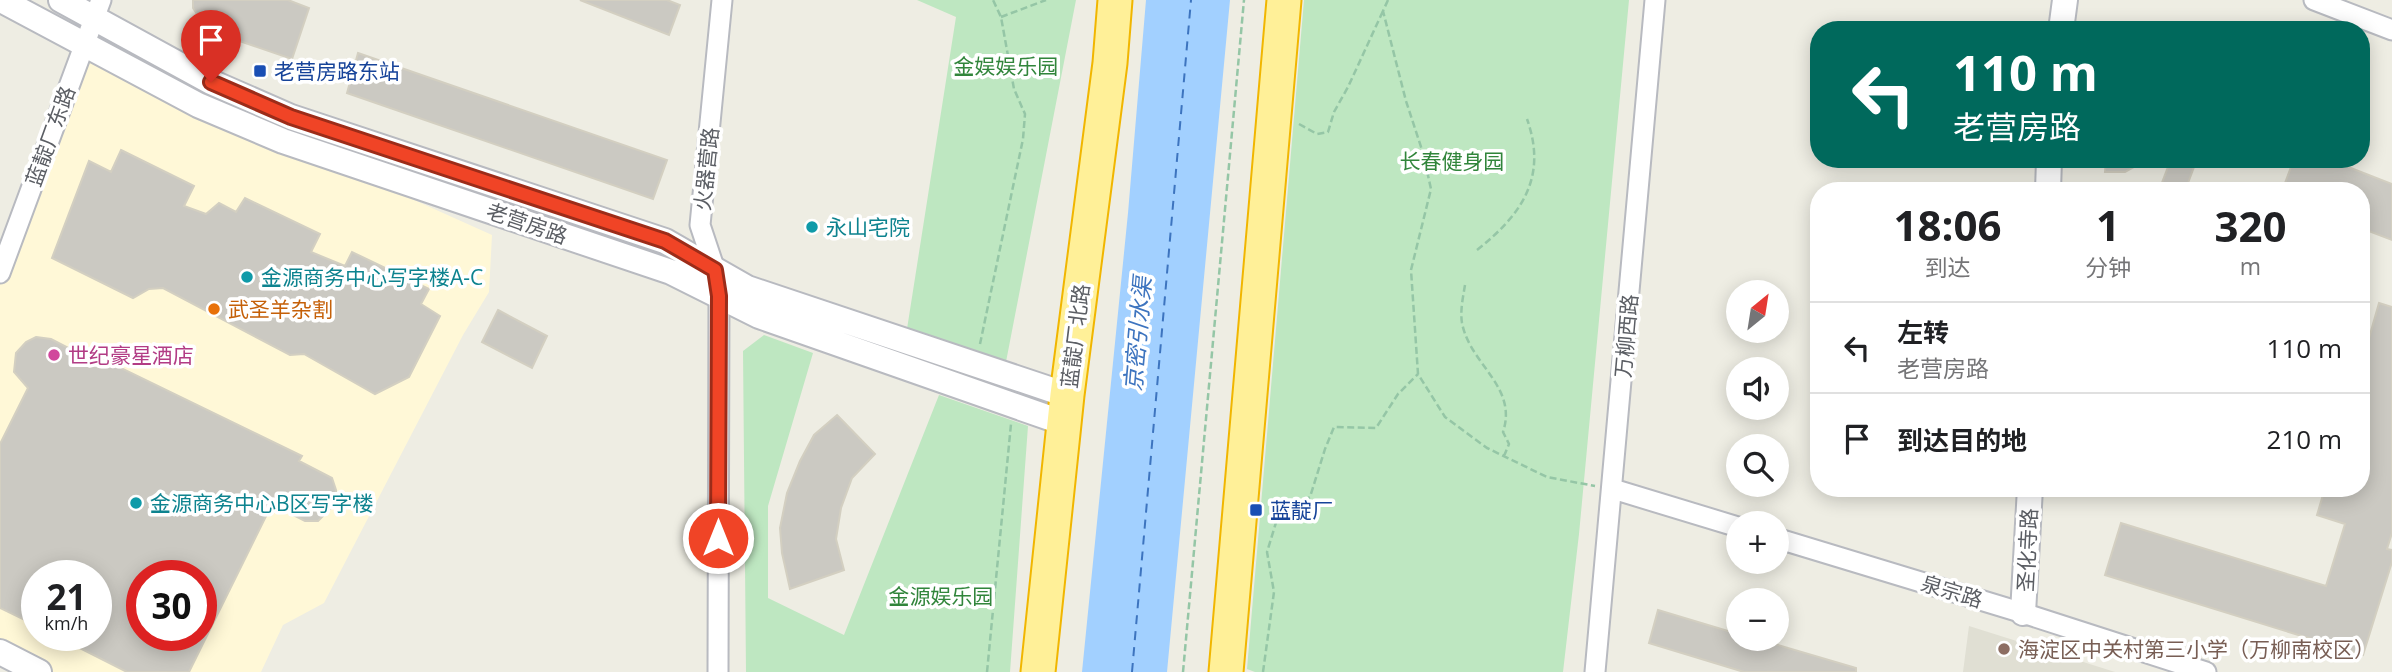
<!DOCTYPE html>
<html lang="zh">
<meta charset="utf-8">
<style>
:root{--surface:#fff;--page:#f6f6f6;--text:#202124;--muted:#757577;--line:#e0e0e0}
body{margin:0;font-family:"Open Sans","Noto Sans SC",sans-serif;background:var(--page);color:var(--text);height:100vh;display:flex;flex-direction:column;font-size:26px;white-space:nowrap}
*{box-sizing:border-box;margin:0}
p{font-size:23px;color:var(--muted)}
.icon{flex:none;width:38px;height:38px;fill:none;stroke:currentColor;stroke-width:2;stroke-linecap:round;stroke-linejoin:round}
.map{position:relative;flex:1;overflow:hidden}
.panel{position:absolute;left:1810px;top:182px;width:560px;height:315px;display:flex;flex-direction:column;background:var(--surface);border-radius:28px;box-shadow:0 4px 18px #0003}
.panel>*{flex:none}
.hud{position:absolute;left:1810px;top:21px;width:560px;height:147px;border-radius:28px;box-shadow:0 4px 18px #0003;background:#00695c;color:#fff;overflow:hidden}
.needle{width:46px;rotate:30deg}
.controls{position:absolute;left:1726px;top:280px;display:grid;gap:14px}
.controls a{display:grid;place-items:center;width:63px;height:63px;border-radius:50%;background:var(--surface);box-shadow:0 4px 18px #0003;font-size:35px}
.speed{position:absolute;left:21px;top:560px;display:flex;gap:14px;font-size:35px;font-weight:700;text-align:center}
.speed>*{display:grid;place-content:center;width:91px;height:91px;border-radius:50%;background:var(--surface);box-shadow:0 4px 18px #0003;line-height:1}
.speed small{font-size:18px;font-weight:400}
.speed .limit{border:10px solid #d22;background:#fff;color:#111}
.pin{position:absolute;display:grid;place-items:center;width:60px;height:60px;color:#fff;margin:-72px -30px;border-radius:50% 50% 50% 0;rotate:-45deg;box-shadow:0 0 7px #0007}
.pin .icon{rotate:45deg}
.me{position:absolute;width:77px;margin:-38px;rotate:0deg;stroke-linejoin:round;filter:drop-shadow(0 0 5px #0008)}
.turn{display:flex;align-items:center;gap:24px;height:147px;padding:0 28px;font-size:32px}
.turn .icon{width:91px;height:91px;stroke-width:2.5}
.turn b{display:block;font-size:49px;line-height:60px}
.eta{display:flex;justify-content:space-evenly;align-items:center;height:119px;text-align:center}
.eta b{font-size:42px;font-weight:700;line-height:49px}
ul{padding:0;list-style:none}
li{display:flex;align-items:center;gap:21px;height:91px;padding:0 28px;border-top:2px solid var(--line)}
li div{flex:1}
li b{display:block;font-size:26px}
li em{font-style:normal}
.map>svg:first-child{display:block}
.commercial{fill:#fff8d7;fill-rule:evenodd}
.education{fill:#e0dfd3}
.green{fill:#bee7c1}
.water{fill:#a2d0ff}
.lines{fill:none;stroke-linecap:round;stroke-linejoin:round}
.ferry{stroke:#3d74bf;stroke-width:2;stroke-dasharray:9 7;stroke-linecap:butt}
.building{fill:#cbc9c2;stroke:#d3cfc1;stroke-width:2;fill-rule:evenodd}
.minor-casing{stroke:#b8bac0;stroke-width:23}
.tertiary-casing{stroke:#b8bac0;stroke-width:28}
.trunk-casing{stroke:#f1b600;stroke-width:37}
.path{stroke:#95c6a6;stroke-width:2.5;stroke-dasharray:7 3.5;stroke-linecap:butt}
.minor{stroke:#fff;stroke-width:19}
.tertiary{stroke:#fff;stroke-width:24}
.trunk{stroke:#fff098;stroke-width:33}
.route-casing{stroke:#9c2c19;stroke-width:18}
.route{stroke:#f04426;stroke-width:12}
.transit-dot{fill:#1a4fb4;stroke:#fff;stroke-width:2.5}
.culture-dot{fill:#0f9aa8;stroke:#fff;stroke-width:2.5}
.food-dot{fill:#e8710a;stroke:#fff;stroke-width:2.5}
.hotel-dot{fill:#d1479c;stroke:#fff;stroke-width:2.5}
.education-dot{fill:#8d6e63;stroke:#fff;stroke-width:2.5}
.labels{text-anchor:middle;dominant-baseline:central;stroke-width:7;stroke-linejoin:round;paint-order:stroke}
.park-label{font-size:21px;fill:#31853b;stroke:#fff}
.transit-label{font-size:21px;fill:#164399;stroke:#fff;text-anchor:start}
.street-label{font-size:21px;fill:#5b5e64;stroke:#fff}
.culture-label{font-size:21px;fill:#0d838f;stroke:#fff;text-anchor:start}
.food-label{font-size:21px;fill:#c56008;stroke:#fff;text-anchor:start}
.hotel-label{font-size:21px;fill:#b23c85;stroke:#fff;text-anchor:start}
.education-label{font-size:21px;fill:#785e54;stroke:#fff;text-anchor:start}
.water-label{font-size:23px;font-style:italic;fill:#3d74bf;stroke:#fff}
</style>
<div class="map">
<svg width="2392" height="672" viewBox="0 0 2392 672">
<rect width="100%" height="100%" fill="#eeede3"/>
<path class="commercial" d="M85 44 283 141 492 235 489 292 463 335 324 603 283 625 261 672H39L0 652V273ZM37 576H96V635H37ZM142 576H201V635H142Z"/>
<path class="education" d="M1969 626 2115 672H1963Z"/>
<path class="green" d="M917 0H1076L1005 367 907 329 956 17Z
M1304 0H1629L1579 534 1563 672H1255L1247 669Z
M764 335 813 353 768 506V598L844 635 939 395 1028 426 1010 672H746L743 351Z"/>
<path class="water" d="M1146 0H1230L1167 672H1082L1128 213Z"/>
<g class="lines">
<path class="ferry" d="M1132 672 1191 0"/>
</g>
<path class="building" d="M193 0H288L309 8 292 59 222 35 204 25 193 8Z
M580 0H667L680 5 669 35Z
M358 53 667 160 653 199 347 93Z
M121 150 194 186 184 206 206 214 219 203 236 212 245 198 320 234 311 252 345 266 352 252 429 289 421 304 440 316 409 377 375 394 304 354 290 355 163 288 149 289 133 298 52 258 89 161 111 172Z
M2106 159H2148L2125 172H2105Z
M2171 159H2197L2185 191H2168L2160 188Z
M2294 159H2328L2392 184V240L2361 228V191H2282Z
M2379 303 2392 307V533L2387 549 2392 550V562L2363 655 2105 575 2121 523 2326 586 2345 524 2317 515 2325 488H2361V366Z
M498 310 547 336 532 368 482 342Z
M36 337 51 339 76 352 78 347 302 456 299 461 332 478 336 490V498L332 507 318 521H305L293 515 276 496 189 672H127L54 635H96V576H37V626L0 608V444L28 388 14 372 16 353 26 342ZM142 576H201V635H142Z
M837 415 875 454 852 478 841 508 836 539 844 570 790 589 782 553 780 528 787 493 800 461 814 435Z
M1658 610 1738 634V639H1758L1856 668V672H1744L1649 643Z"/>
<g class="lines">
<defs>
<path id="minor" d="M2314 0 2392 30
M0 273 101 0
M1613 489 1738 527
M1776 538 2023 613 2206 672
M718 672 719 296 715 270 700 225 722 0
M1595 672 1655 0"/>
<path id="tertiary" d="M1 0 198 105 283 141 671 272 759 316 1064 423
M61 0 211 82 291 117 665 241 747 288 1067 395
M2061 30 2065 0
M2048 191 2049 159
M2023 613 2030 488
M0 652 39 672"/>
<path id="trunk" d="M1038 672 1067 395 1110 63 1115 0
M1226 672 1284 0"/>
</defs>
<use href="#minor" class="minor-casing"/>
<use href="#tertiary" class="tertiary-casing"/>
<use href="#trunk" class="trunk-casing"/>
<path class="path" d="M1388 0 1383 11 1406 101 1423 153 1431 189 1411 270 1418 374 1445 417 1487 448 1547 477 1595 486
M1001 17 1046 0
M1299 124 1317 134 1328 132 1334 112 1348 87 1383 11
M1477 250C1521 215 1548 178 1527 119
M1465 285C1463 297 1460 311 1462 323 1470 365 1518 386 1503 432L1509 444 1504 456
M980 344 1023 139 1025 114 1014 89 1001 17 993 0
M987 672 1011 424
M1183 672 1244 0
M1263 672 1274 592 1267 552 1278 516 1310 497 1325 449 1334 427 1376 428 1398 394 1418 374"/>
<use href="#minor" class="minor"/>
<use href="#tertiary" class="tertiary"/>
<use href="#trunk" class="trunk"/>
</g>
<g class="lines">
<defs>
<path id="route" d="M211 82 291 117 665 241 715 270 719 296 718 538"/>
</defs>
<use href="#route" class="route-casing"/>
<use href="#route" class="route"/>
</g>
<g class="transit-dot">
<rect x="253" y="64" width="14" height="14" rx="3.5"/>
<rect x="1249" y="503" width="14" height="14" rx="3.5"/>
</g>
<g class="culture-dot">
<circle cx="812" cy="227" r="7"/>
<circle cx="247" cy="277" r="7"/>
<circle cx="136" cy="503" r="7"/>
</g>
<circle class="food-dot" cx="214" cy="309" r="7"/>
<circle class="hotel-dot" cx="54" cy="355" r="7"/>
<circle class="education-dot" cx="2004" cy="649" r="7"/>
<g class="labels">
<g class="park-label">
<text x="1006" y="66">金娱娱乐园</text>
<text x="1452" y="161">长春健身园</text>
<text x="941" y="596">金源娱乐园</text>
</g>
<g class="transit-label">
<text x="274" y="71">老营房路东站</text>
<text x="1270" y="510">蓝靛厂</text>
</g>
<g class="street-label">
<text transform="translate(50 136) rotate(-70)">蓝靛厂东路</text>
<text transform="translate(706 169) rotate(-84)">火器营路</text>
<text transform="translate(527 223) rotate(19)">老营房路</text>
<text transform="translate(1075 336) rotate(-83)">蓝靛厂北路</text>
<text transform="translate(1626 336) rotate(-85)">万柳西路</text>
<text transform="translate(2027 550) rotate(-87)">圣化寺路</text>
<text transform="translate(1952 591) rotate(17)">泉宗路</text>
</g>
<g class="culture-label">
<text x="826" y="227">永山宅院</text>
<text x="261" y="277">金源商务中心写字楼A-C</text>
<text x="150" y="503">金源商务中心B区写字楼</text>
</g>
<g class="food-label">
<text x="228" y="309">武圣羊杂割</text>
</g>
<g class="hotel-label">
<text x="68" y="355">世纪豪星酒店</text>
</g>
<g class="education-label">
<text x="2018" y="649">海淀区中关村第三小学（万柳南校区）</text>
</g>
<g class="water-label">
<text transform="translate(1137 334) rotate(-85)">京密引水渠</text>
</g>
</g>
</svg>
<div class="controls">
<a><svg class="needle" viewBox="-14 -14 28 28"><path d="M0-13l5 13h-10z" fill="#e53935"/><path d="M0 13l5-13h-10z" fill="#757577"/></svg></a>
<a><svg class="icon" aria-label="sound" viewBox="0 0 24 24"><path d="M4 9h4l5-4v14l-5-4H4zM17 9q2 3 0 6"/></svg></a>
<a><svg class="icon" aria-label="search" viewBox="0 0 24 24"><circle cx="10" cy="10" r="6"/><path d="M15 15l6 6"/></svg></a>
<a>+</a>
<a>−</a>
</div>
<div class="speed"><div>21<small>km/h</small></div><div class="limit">30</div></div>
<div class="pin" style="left:211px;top:82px;background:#d93025"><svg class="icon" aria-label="arrive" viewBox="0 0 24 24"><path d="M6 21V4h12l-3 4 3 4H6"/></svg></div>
<svg class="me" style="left:718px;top:538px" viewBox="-20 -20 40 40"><circle r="17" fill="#f04426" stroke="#fff" stroke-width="3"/><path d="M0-11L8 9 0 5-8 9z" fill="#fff"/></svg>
<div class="hud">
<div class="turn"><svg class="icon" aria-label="left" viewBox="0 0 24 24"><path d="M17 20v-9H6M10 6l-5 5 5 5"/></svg><div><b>110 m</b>老营房路</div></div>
</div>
<section class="panel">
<div class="eta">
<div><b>18:06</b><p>到达</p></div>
<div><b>1</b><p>分钟</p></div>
<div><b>320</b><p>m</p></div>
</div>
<ul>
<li><svg class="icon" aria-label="left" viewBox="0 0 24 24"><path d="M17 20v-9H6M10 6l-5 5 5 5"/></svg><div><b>左转</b><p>老营房路</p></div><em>110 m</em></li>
<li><svg class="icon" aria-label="arrive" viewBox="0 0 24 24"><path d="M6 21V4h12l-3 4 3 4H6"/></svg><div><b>到达目的地</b></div><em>210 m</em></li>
</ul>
</section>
</div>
